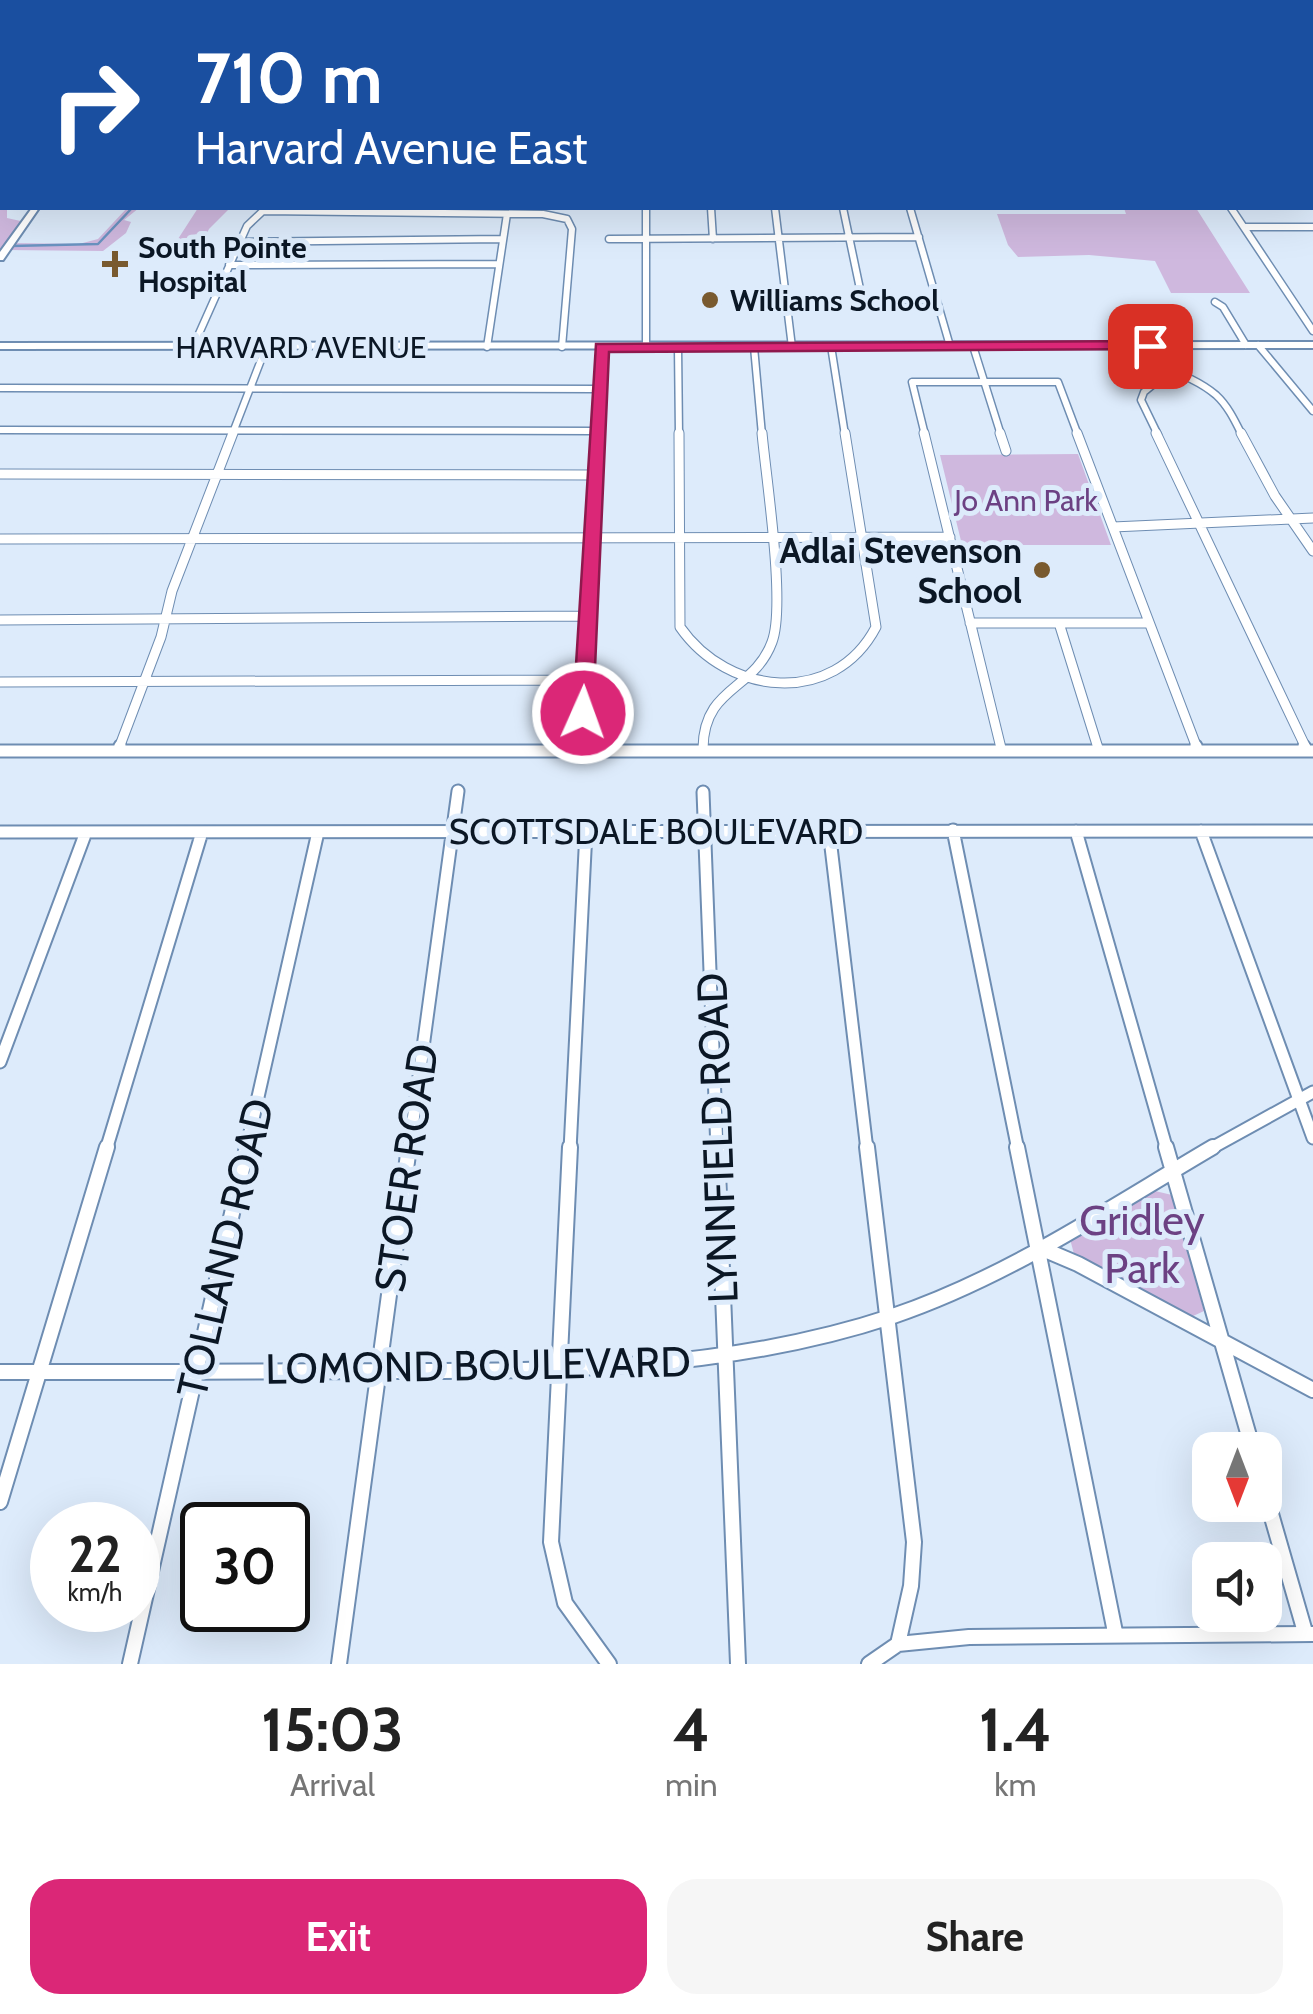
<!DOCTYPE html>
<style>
:root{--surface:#fff;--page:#f6f6f6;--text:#222;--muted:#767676;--accent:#db2777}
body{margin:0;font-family:Cabin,sans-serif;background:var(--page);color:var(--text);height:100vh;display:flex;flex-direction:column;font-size:38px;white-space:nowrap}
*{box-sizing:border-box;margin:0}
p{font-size:32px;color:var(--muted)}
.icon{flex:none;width:55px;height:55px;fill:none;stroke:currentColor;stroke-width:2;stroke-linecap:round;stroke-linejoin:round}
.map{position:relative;height:1664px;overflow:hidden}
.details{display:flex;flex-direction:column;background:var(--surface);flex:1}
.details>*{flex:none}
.banner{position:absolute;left:0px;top:0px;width:1315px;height:210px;box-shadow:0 10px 40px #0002;background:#1a4fa0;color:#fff;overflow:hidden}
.needle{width:65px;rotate:180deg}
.fabs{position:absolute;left:1192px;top:1432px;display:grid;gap:20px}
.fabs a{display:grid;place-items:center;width:90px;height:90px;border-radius:20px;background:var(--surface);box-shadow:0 10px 40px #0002;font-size:50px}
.speed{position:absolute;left:30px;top:1502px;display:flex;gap:20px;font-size:50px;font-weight:700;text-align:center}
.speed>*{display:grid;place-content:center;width:130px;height:130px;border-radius:50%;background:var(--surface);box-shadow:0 10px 40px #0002;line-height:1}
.speed small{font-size:25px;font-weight:400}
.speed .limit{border:5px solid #111;border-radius:15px;background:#fff;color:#111}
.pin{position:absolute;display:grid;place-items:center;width:85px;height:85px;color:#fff;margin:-42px;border-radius:20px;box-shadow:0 5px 15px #0006}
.me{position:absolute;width:110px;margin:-55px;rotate:2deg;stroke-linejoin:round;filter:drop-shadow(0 0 8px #0008)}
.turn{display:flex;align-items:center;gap:35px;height:210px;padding:0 30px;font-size:45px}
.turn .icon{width:130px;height:130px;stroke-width:2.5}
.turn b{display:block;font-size:70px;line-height:85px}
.eta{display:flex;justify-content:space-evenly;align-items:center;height:170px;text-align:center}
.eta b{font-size:60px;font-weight:700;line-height:70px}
.action{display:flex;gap:20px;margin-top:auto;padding:20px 30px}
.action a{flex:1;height:115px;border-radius:30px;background:var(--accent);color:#fff;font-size:40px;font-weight:700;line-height:115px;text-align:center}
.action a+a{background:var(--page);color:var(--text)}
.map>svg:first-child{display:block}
.green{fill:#cfb8de}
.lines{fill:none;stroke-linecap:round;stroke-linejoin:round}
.stream{stroke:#6a93c1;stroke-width:2.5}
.minor-far4-casing{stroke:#6e8db2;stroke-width:8}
.minor-far3-casing{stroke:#6e8db2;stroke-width:9}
.minor-far2-casing{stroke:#6e8db2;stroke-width:11}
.minor-far1-casing{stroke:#6e8db2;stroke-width:15}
.minor-casing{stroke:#6e8db2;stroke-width:18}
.major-casing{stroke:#6e8db2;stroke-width:4}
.minor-far4{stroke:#fff;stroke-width:5}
.minor-far3{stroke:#fff;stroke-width:6}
.minor-far2{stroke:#fff;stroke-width:9}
.minor-far1{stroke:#fff;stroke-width:11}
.minor{stroke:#fff;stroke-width:14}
.major{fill:#fff;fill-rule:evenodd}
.rail-casing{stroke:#626f7d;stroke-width:5}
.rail{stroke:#ddebfb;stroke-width:2.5;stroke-dasharray:4;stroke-linecap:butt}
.route{fill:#db2777;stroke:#8e194d;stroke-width:2.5}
.poi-dot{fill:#795a2f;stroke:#ddebfb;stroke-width:4}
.labels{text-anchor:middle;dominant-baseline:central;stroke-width:10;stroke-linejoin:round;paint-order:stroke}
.far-poi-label{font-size:30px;font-weight:bold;fill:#0b1725;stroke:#ddebfb;text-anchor:start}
.far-street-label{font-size:30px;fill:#0b1725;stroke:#ddebfb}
.far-park-label{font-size:30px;fill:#6c4183;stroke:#ddebfb}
.poi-label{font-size:35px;font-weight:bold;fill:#0b1725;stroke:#ddebfb;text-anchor:end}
.street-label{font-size:35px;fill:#0b1725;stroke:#ddebfb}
.near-street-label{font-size:42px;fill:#0b1725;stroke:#ddebfb}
.near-park-label{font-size:42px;fill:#6c4183;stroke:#ddebfb}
</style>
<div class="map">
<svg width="1313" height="1664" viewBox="0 0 1313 1664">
<rect width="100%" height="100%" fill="#ddebfb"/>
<path class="green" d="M0 197 2 208H7V218L25 222 12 243 79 244 98 239 127 208H139L124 220 131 222 126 233 103 251 6 250 0 255Z
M198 208H230L209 229 197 253H180L184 243 178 239Z
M1124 208H1196L1250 293H1171L1155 261 1089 255 1018 257 1008 245 997 214H1126Z
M1078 454 1111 545H962L940 455Z
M1155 1191 1172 1195 1204 1311 1191 1317 1074 1254 1070 1239Z"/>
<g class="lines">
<path class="stream" d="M11 246 98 244 132 208"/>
<defs>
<path id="minor-far4" d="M536 0 542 2"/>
<path id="minor-far3" d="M646 208V347
M711 208 713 239
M775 208 792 347
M843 208 864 308H939
M910 208 950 346
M1231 208 1313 331
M263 211 543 214 567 219 572 229 562 347
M1244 227H1313
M609 239 919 237
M239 242 503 239
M229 265 499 264
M1215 302 1223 307 1246 345
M1158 345C1178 383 1189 372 1216 395 1228 406 1235 421 1242 435
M1258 345 1313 411
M831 346 845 435
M973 346 1001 435
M193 347 247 226 266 208
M487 347 507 214
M678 347 679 435
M754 347 762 435
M0 388 598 389
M0 430 597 431
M232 435 266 347
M598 435 602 347
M925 435 912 382H1058L1078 435
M1158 435 1141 400 1144 392 1171 370"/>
<path id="minor-far2" d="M679 433 680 627C728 696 834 707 876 627L845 433
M924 433 1001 748
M1000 433 1006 451
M1077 433 1197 748
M1156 433 1306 748
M1241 433 1275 496 1313 551
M0 474 595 475
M1113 527 1313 518
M0 539 950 537
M0 620 587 616
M970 623H1148
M1059 623 1098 748
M0 682 584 680
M119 748 161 637 172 591 233 433
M582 748 598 433
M703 748C704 686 754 691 772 642 786 605 766 478 762 433"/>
<path id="minor-far1" d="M1196 746 1198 751
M1304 746 1307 751
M0 751H1313
M118 751 120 746
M703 792 717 1150
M829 830 867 1150
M953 830 1018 1150
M1076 831 1167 1150
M1201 831 1313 1138
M0 832 1313 831
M0 1062 86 832
M106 1150 202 832
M246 1150 318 832
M409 1150 458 791
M570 1150 586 831
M1208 1150 1313 1092"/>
<path id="minor" d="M570 1147 551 1542 565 1603 609 1664
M717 1147 738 1664
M867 1147 914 1542 911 1586 898 1644
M1017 1147 1115 1632
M1166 1147 1253 1450
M1038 1247 1078 1264 1313 1390
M0 1372C128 1372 257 1372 385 1371 557 1371 728 1371 893 1316 1008 1277 1109 1208 1213 1147
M1265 1493 1305 1632
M0 1502 107 1147
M130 1664 247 1147
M339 1664 409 1147
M869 1664 898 1644 969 1637 1313 1634"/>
<path id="major" d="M176 0H182L180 2H176Z
M1312 27H1313V31H1312Z
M32 208H39L3 260H0V252Z
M1313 342V348L0 349V343Z"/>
</defs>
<use href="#minor-far4" class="minor-far4-casing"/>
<use href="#minor-far3" class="minor-far3-casing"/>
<use href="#minor-far2" class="minor-far2-casing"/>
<use href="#minor-far1" class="minor-far1-casing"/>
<use href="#minor" class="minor-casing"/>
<use href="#major" class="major-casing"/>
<use href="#minor-far4" class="minor-far4"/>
<use href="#minor-far3" class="minor-far3"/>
<use href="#minor-far2" class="minor-far2"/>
<use href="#minor-far1" class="minor-far1"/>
<use href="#minor" class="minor"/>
<use href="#major" class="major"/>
<defs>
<path id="rail" d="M1268 0 1287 2"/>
</defs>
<use href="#rail" class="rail-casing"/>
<use href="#rail" class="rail"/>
</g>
<path class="route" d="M1150 341 1155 342V349L609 352 593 713 583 719 573 713 596 344Z"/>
<g class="poi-dot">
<path d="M110 249h10v10h10v10h-10v10h-10v-10h-10v-10h10z"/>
<circle cx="710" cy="300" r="10"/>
<circle cx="1042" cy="570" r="10"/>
</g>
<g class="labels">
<g class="far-poi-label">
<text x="138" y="247">South Pointe<tspan x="138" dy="34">Hospital</tspan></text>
<text x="730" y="300">Williams School</text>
</g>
<g class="far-street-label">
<text x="301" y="347">HARVARD AVENUE</text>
</g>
<g class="far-park-label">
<text x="1026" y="500">Jo Ann Park</text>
</g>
<g class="poi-label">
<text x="1022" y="550">Adlai Stevenson<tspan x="1022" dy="40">School</tspan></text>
</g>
<g class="street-label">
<text x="656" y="831">SCOTTSDALE BOULEVARD</text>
</g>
<g class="near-street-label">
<text transform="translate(717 1138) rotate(-92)">LYNNFIELD ROAD</text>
<text transform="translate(406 1168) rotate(-82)">STOER ROAD</text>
<text transform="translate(225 1248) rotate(-77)">TOLLAND ROAD</text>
<text transform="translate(478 1365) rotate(-1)">LOMOND BOULEVARD</text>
</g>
<g class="near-park-label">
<text x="1142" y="1220">Gridley<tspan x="1142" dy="48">Park</tspan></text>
</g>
</g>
</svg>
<div class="fabs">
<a><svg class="needle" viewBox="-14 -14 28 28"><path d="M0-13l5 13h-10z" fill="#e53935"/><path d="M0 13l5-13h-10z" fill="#767676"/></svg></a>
<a><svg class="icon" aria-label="sound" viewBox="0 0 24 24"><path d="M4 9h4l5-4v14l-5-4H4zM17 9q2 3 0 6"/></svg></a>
</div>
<div class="speed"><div>22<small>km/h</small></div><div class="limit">30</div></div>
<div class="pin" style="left:1150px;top:346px;background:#d93025"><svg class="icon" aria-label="arrive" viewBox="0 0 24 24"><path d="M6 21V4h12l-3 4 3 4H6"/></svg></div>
<svg class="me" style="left:583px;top:713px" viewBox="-20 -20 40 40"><circle r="17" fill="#db2777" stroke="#fff" stroke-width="3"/><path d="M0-11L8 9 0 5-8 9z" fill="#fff"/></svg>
<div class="banner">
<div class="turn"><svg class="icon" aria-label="right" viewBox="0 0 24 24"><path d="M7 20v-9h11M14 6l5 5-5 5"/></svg><div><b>710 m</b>Harvard Avenue East</div></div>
</div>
</div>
<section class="details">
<div class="eta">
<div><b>15:03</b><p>Arrival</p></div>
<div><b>4</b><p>min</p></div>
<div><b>1.4</b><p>km</p></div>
</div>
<div class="action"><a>Exit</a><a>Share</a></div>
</section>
